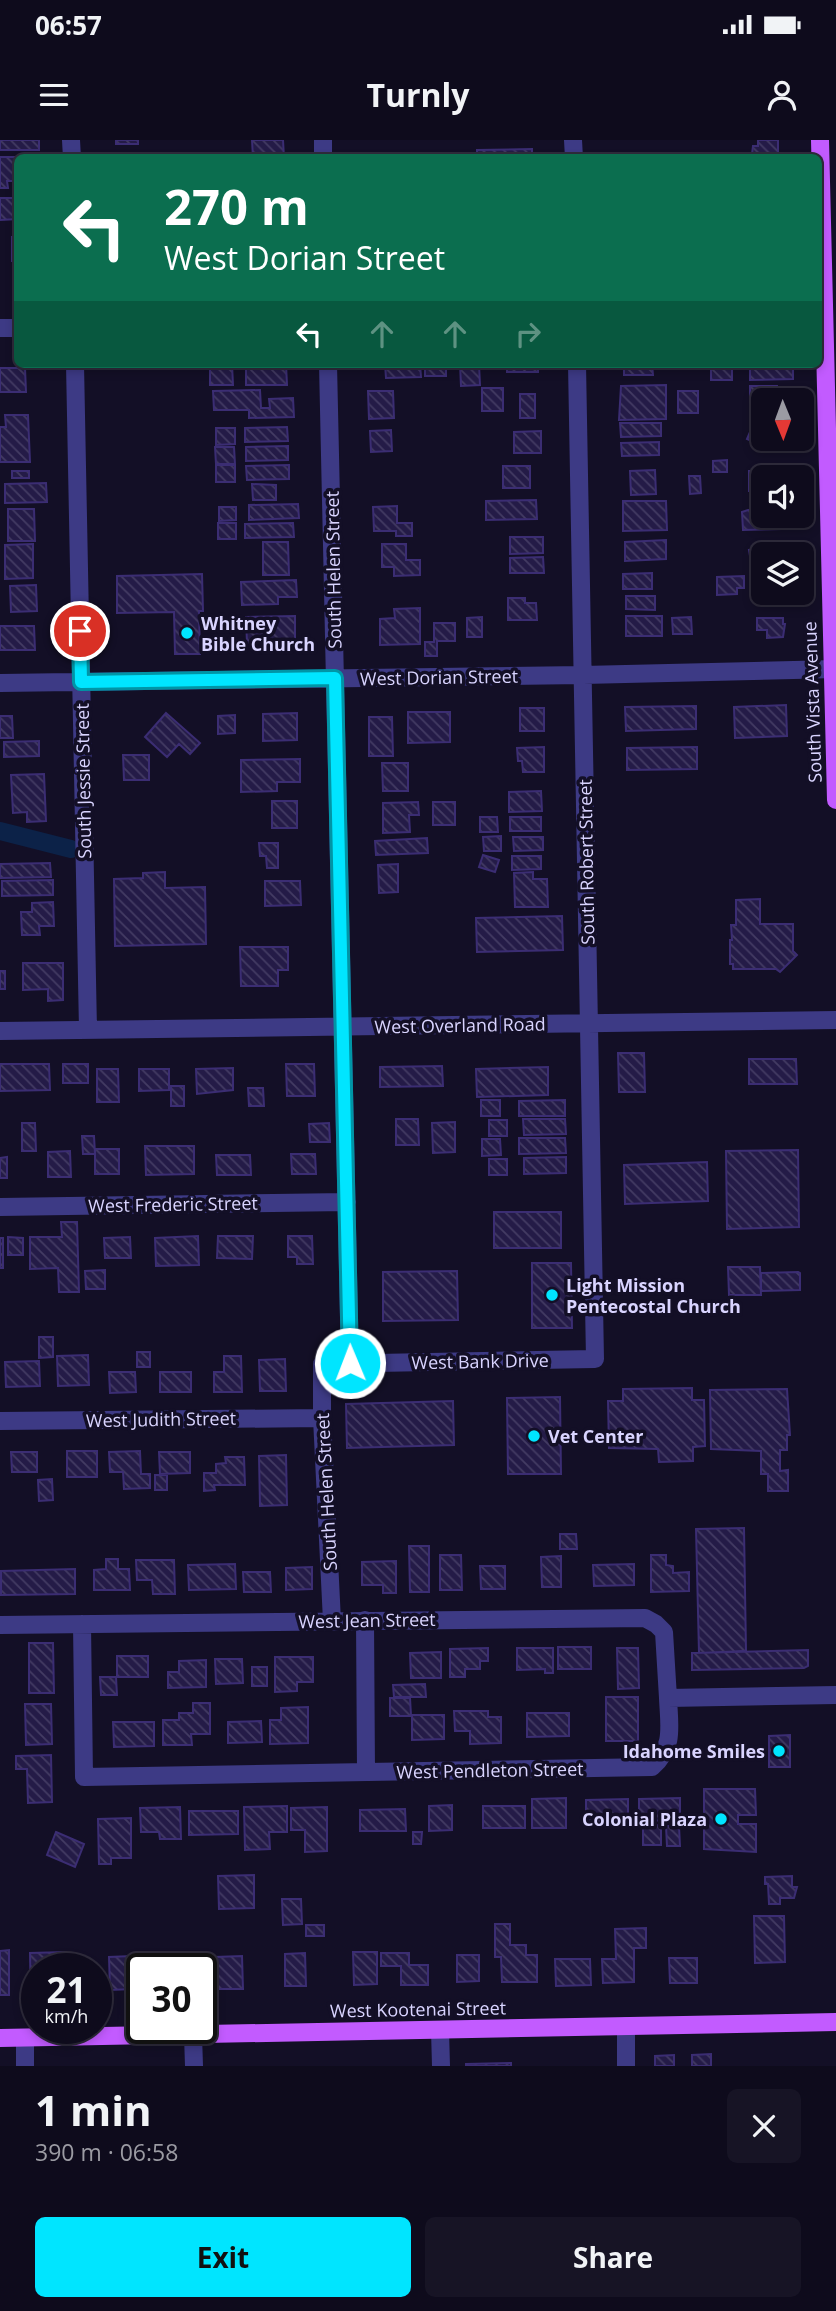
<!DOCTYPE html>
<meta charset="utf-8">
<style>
:root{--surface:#0e0b1c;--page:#171425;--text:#f1f3f6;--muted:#9b9ba3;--line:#2e2b3b;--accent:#00e5ff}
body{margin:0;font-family:"Open Sans",sans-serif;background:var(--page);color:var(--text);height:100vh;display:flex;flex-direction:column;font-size:26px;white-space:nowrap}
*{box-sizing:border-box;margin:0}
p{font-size:23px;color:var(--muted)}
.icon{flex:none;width:38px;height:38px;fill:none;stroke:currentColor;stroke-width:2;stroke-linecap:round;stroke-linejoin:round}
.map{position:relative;height:1926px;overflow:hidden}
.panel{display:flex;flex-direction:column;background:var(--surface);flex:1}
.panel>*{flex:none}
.hud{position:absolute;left:14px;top:14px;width:808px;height:214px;border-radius:10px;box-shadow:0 4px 10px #0003,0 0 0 2px var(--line);background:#0b6e4f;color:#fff;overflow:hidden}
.needle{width:46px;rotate:179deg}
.tools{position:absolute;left:751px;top:248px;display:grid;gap:14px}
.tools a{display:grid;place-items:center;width:63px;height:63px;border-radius:10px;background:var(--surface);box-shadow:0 4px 10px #0003,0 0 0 2px var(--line);font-size:35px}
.speed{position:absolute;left:21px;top:1813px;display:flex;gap:14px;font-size:35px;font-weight:700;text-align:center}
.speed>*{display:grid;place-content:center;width:91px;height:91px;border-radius:50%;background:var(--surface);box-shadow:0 4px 10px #0003,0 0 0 2px var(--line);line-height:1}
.speed small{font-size:18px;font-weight:400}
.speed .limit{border:4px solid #111;border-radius:10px;background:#fff;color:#111}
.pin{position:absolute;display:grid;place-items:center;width:60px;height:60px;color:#fff;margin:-30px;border:4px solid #fff;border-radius:50%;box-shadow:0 2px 7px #0007}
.me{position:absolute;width:77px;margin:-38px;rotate:359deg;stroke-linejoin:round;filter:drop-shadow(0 0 5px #0008)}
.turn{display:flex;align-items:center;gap:24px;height:147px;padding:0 35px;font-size:32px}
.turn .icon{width:91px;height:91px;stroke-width:2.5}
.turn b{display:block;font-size:49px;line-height:60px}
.lanes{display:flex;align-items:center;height:66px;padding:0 35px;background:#0003;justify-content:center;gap:35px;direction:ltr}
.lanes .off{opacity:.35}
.round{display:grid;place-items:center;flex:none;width:74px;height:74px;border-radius:10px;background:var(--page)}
.overview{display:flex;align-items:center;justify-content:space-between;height:119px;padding:0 35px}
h1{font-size:42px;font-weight:700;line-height:52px}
.primary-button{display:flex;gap:14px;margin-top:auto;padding:14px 35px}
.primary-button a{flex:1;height:80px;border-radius:10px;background:var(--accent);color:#111;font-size:28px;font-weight:700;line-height:80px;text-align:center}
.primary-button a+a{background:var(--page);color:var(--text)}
.status{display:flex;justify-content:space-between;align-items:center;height:49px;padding:0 35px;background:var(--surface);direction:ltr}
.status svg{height:19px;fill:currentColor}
header{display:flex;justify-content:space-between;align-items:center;height:91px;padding:0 35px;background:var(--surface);font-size:32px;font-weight:700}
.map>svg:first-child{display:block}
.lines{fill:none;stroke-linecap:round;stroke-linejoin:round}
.canal{stroke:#0c2248;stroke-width:18}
.building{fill:url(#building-back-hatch);stroke:#3b2d73;stroke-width:2}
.minor{stroke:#3d3a85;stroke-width:18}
.major{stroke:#c25bff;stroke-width:18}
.route-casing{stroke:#0095a6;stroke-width:18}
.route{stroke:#00e5ff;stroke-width:12}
.poi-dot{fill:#00e5ff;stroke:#130f26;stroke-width:2.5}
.labels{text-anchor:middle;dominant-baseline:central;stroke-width:7;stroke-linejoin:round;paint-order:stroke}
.street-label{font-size:18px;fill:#d9d4ff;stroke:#130f26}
.poi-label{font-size:18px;font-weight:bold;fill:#d9d4ff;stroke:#130f26;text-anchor:start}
</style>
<div class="status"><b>06:57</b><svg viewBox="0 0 49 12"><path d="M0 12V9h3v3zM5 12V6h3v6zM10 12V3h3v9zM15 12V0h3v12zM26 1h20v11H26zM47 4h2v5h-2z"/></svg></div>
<header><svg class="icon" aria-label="menu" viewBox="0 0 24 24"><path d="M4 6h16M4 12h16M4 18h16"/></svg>Turnly<svg class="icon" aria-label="person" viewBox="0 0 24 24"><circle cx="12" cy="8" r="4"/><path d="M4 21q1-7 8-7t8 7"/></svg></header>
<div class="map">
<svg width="836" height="1926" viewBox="0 0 836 1926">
<defs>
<pattern id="building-back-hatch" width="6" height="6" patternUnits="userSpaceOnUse" patternTransform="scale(1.75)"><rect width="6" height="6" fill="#241b47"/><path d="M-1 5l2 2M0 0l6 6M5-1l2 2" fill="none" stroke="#433b63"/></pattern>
</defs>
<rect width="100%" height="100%" fill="#130f26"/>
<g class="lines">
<path class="canal" d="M0 691 71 709"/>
</g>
<path class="building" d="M0 0H39V10H0Z
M116 0H138V4H116Z
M252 0H283L284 18H253Z
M758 0H778V14H752L753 6H758Z
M532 9V18H477V10Z
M661 14H687V18H661Z
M751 14V18H718V15Z
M0 17H21L18 18V41H7L8 48H0Z
M0 58H18V79L0 80Z
M12 97H18V121H12Z
M210 224H232L233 245H210Z
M246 224H286L287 245H246Z
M385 224H420L421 237 386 238Z
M425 224H446V236H425Z
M460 224H479L480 245 461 246Z
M507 224H538V232H507Z
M624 224H652L653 235H624Z
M711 224H732V240H711Z
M750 224H793V239L750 240Z
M0 228H25L26 252H0Z
M666 245V279L619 280 621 246Z
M750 246H777L778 261H763V274H750Z
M482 248H503V271H482Z
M260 250 261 268H270L269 259 293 258 294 277 249 278V270H214L213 251Z
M368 251H393L394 278 369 279Z
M678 251H698V273H678Z
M520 254H535V278H520Z
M5 275H28L30 322H0V287H6Z
M620 283H661V296L621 297Z
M753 285 763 289V299H774L770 309 747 299Z
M287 287 288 301 245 302V288Z
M216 288H235V304L216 305Z
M391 290 392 311 371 312 370 291Z
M541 291V313H514V292Z
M659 302V315L622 316 621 303Z
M288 306V320L246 321V307Z
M215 307H234L235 324H216Z
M727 320V332H713V321Z
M216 325H235V342H216Z
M289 325V339L247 340 246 326Z
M503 326H530V348H503Z
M655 330 656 354 631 355 630 331Z
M12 331H29V338H12Z
M749 331 780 332V338H763V351H749Z
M689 336H700L701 353 690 354Z
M46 343 47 362 5 363V344Z
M252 344 276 345V360H253Z
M536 360 537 379 486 380V361Z
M623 361H666L667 390 623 391Z
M298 364 299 378 249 380V365Z
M397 366V383H412V396H396V391H374L373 367Z
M219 367H236V380L219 381Z
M8 369H34L35 401H8Z
M748 370H763V376H781V389L743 390 742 372Z
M218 383H236V399H218Z
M293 383 294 397 245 398V384Z
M510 397H543V413L510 414Z
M666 400V419L625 421V402Z
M263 402H288L289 435H263Z
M33 404V438L5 439V405Z
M382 404H406V420H420V435L394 436V427H382Z
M781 408V415H763V428H752L749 410Z
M543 417 544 433H510V418Z
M652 433V449H623V434Z
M202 434 203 471H199L200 514H175L174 472 117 473V436Z
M744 436V448H737V454L717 455V437Z
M296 440 297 457H278V464L242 465 241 442Z
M36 445 37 471 11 472 10 446Z
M626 456H655V470L626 469Z
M508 458H525V463H536L537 480H508Z
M420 468V504L380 505V479L395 478 394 469Z
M295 476V502L247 503 246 477Z
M626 476H662V496H626Z
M482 477V497H467V478Z
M691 477 692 494H673L672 478Z
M757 478H783V484H785L783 497 767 498V490H757Z
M434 483H455V501H437V516H425V502H434Z
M0 486H34L35 510H0Z
M786 565 787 596 735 598 734 567Z
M696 566V589L626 591 625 567Z
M520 568H544V591H520Z
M408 572H450V602L408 603Z
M166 573 200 603 190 614 179 604 167 617 145 597Z
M297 573V600L263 601V574Z
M235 575V593L218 594V576Z
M0 576H12L13 598H0Z
M369 577H392L393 616H369Z
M39 601V616L4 617V602Z
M544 607V632H523L522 621H518L517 608Z
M697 607V629L627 630V608Z
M123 615H149V640H124Z
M300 619V642H277V651L241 652V620Z
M382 623H408V651H383Z
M44 634 46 681 27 682V672L13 673 11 635Z
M541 651 542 671 509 672V652Z
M272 661H297V688H272Z
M418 662 419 675H409L410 692 383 693V663Z
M433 662H455V685H433Z
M480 677H497L498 692H480Z
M510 677H541V691H510Z
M501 696V711H484L483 697Z
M513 697H543V710L514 711Z
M427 698 428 713 376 715 375 701Z
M259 703H278V728H267L266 716H260Z
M483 715 499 720 495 732 479 727Z
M512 716H541V729L512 730Z
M50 723 51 737 0 738V724Z
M398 724V752L379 753 378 725Z
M165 732V748L205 747 206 804 115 806 114 739 143 738V733Z
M533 732V739H547L548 767H515L514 733Z
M53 740V755L2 756V741Z
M265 741H300L301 765 265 766Z
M760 759V784H793V811L797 815 780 832 776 829H733V824H730V800H732L731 785H736V760Z
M53 762 54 786H39L40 795H22L21 772H32V763Z
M562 776 563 810 477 812 476 778Z
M240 807H288V830H278V846H241Z
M23 823H63V860L48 861V849L23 850Z
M0 831H5V849H0Z
M618 913H644L645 952H619Z
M749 919H796L797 944H749Z
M0 924H49L50 950 0 951Z
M63 924H88V943H63Z
M286 924H314L315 956H287Z
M442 926 443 946 380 947V927Z
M548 927V955L477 957 476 929Z
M233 928V950L197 954 196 929Z
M97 929H118L119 962H97Z
M139 929H169V950L139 951Z
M171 946H184V966H171Z
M248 948H263L264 966H249Z
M481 960H500V976H481Z
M565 960V976H519V961Z
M396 979H418L419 1005H396Z
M523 979H565L566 994 524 995Z
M489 980H507V996H489Z
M455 982V1012L433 1013 432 983Z
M22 983H35L36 1011H22Z
M329 983 330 1002H310L309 984Z
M82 996H94L95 1014H83Z
M519 998H565L566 1013 519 1014Z
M482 999H500L501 1015 482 1016Z
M145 1006H194V1034L146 1035Z
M95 1009H119V1034H95Z
M798 1010 799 1087 727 1089 726 1011Z
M70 1011 71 1037H48V1012Z
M291 1014H315L316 1034H292Z
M216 1015H250L251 1035H217Z
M7 1017V1038H0V1018Z
M566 1017V1033L524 1034V1018Z
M489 1019H507V1035H489Z
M707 1022 708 1061 625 1064 624 1025Z
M494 1072H561V1108H494Z
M61 1082H77L79 1152H59L58 1128 30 1129V1097H62Z
M198 1096 199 1125 156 1126 155 1098Z
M218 1096H253L252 1119 217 1118Z
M288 1096H312L313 1124H297V1117H288Z
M8 1097 23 1098V1115H8Z
M130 1097 131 1118H105L104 1098Z
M0 1098H3V1128H0Z
M532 1123H571L572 1188H532Z
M728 1127H760L761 1155H729Z
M105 1130V1149H86L85 1131Z
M457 1131 458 1180 383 1181V1132Z
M798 1132 800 1133V1150L761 1151V1133Z
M39 1197H53V1217L39 1218Z
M137 1212H150V1227H137Z
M88 1215 89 1245 58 1246 57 1216Z
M224 1216H241L242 1252H214V1232H224Z
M285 1219 286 1251H260L259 1220Z
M39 1221 40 1246 6 1247 5 1222Z
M109 1232H135L136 1252 110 1253Z
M160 1232H191V1252H160Z
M692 1248V1260H704L705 1306 693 1307V1321L659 1322 658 1309 609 1308 608 1261H623V1249Z
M787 1249 790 1295H787V1310H780V1331L788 1330V1351H768V1334H761V1311L711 1309 710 1250Z
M560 1257 561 1334H508L507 1258Z
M453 1261 454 1305 347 1308 346 1264Z
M67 1311H97V1337H67Z
M140 1311 141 1334H150V1348L124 1349 123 1332H110L109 1312Z
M11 1312H37V1332H12Z
M159 1312H190V1333L160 1334Z
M286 1315 287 1365 260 1366 259 1316Z
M225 1317H244L245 1345H214L215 1350 204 1351V1333H216V1324L226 1323Z
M155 1335H167V1350H155Z
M52 1339 53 1360 39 1361 38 1340Z
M744 1388 746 1511 699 1513 696 1389Z
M560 1394H576L577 1409H560Z
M409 1406H429V1452H410Z
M440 1415H461L462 1450H440Z
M651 1415H666V1425L673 1426V1433L689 1432V1451L651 1452Z
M561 1416V1447H542L541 1417Z
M106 1419H118V1429H129L130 1450H94V1430L106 1429Z
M136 1420H174L175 1454H153L152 1440H137Z
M396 1421V1453H383V1445H362V1422Z
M235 1424 236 1449 189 1450 188 1425Z
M634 1424V1445L594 1446 593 1425Z
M480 1426H505V1449H481Z
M312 1427V1449L286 1450V1428Z
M75 1429V1454L1 1455V1431Z
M243 1432H270L271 1452H244Z
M29 1503H53L54 1553H29Z
M558 1507H591V1529H558Z
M488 1508V1521H480V1529H465V1537H450V1509Z
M517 1508H553V1533H545V1529L517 1530Z
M617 1508H638L639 1548 618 1549Z
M808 1510V1526L804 1528 692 1530V1513Z
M441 1512V1538H411L410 1513Z
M117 1516H148V1537H116L117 1555H101L100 1537H117Z
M275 1517H313V1542H297V1551L275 1552Z
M215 1519H242L243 1543 216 1544Z
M206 1520V1547L168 1548V1532H179V1521Z
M252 1527H267V1546H252Z
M425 1544 426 1557H394L393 1545Z
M606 1557H638V1601H606Z
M390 1558H410L411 1575H444V1599L412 1600V1576H390Z
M193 1563H210V1594H191L192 1605H163V1580H179V1573H193Z
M25 1564H51L52 1604 26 1605Z
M308 1567V1603L270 1604V1580H281V1568Z
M454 1571H488V1577H501V1603L470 1604V1591H455Z
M527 1573H569V1596L527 1597Z
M261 1581 262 1602 228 1603V1582Z
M113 1582H154V1606L114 1607Z
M790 1595V1627H769V1596Z
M51 1615 52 1662 28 1663 27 1629H16V1616Z
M704 1649H755L756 1675H738V1684H756V1712L704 1709Z
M566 1658V1688H532V1659Z
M680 1658V1680L639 1681V1659Z
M628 1659V1683H586V1660Z
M452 1665V1690L429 1691V1666Z
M287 1666V1692H269L270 1709 245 1710 244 1667Z
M483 1666H525V1688H483Z
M180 1667 181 1699H160L159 1692H141L140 1668Z
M327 1667V1711L305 1712V1690H291V1668Z
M405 1669 406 1691H360V1670Z
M189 1671H238V1694L189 1695Z
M131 1678V1718H111V1724H99L98 1679Z
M661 1685V1705H643V1686Z
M666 1686H679L680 1706H667Z
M56 1692 84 1704 75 1727 47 1715Z
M413 1692H422L421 1704H413Z
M254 1735V1768L219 1769 218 1736Z
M792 1736V1747H797L794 1758H780V1764H769L768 1744H765V1737Z
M282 1759H301L302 1784 283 1785Z
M754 1776H784L785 1822 755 1823Z
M495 1784H510V1805H526V1815H537V1842H502L501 1817H495Z
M306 1785H324V1796H306Z
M646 1788V1808H634V1842L603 1843 602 1819H616L615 1789Z
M9 1810V1855H0V1811Z
M66 1812V1829H37V1870H31L30 1813Z
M353 1812H377V1844L354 1845Z
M305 1813 306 1846H285V1814Z
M381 1813H409V1825H428V1845H401V1826H381Z
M457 1815H479V1841L457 1842Z
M132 1816 133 1849 110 1850 109 1817Z
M242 1816 243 1849H216L215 1817Z
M669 1818H697V1843H670Z
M555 1819H590L591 1845 556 1846Z
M187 1823V1829H160V1824Z
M711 1914V1926H692V1915Z
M674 1915V1926H655V1916Z
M511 1923V1926H466V1924Z"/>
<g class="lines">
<path class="minor" d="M71 0 72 18
M323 0V18
M573 0 574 18
M0 188H18
M75 224 88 890
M328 224 350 1223
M0 543 583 535 836 529
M0 891 836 880
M0 1067 347 1062
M0 1281 322 1278
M365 1480 366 1632
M332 1481 322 1278V1224L595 1219 577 224
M82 1484 84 1637 652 1627C675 1607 669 1585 668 1558L836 1555
M0 1485 645 1478 656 1484 664 1492 668 1558
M626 1886V1926
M440 1890 441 1926
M193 1895 194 1926
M25 1898V1926"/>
<path class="major" d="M820 0 836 660
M0 1898 836 1882"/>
</g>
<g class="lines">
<defs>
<path id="route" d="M80 491 81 542 335 538 350 1223"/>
</defs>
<use href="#route" class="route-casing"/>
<use href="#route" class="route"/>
</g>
<g class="poi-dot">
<circle cx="187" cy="493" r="7"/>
<circle cx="552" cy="1155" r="7"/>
<circle cx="534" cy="1296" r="7"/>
<circle cx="779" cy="1611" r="7"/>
<circle cx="721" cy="1679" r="7"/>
</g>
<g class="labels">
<g class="street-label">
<text transform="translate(333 430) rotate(-91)">South Helen Street</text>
<text transform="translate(439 537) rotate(-1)">West Dorian Street</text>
<text transform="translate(812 562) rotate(-92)">South Vista Avenue</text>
<text transform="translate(83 641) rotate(-91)">South Jessie Street</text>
<text transform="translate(586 722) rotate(-91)">South Robert Street</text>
<text transform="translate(460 885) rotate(-1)">West Overland Road</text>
<text transform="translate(173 1064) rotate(-1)">West Frederic Street</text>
<text transform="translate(480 1221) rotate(-1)">West Bank Drive</text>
<text transform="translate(161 1279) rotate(-1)">West Judith Street</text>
<text transform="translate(326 1352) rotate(-93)">South Helen Street</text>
<text transform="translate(367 1480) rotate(-1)">West Jean Street</text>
<text transform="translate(490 1630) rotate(-1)">West Pendleton Street</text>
<text transform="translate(418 1869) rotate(-1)">West Kootenai Street</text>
</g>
<g class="poi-label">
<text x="201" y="483">Whitney<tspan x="201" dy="21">Bible Church</tspan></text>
<text x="566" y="1145">Light Mission<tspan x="566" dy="21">Pentecostal Church</tspan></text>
<text x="548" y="1296">Vet Center</text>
<text x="765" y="1611" text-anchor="end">Idahome Smiles</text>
<text x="707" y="1679" text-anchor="end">Colonial Plaza</text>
</g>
</g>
</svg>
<div class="tools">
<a><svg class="needle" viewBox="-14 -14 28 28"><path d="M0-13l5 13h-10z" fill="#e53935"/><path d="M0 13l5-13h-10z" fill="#9b9ba3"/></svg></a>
<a><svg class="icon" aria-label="sound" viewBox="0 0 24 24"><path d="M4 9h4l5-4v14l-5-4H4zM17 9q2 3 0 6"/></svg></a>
<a><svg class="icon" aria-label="layers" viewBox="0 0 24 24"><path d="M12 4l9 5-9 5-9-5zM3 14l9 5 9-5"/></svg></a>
</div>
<div class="speed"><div>21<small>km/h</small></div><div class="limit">30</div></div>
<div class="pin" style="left:80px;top:491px;background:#d93025"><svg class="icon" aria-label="arrive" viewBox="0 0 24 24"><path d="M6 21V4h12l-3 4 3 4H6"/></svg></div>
<svg class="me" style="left:350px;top:1223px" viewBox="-20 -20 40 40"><circle r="17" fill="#00e5ff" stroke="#fff" stroke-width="3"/><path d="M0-11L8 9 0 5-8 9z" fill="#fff"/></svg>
<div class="hud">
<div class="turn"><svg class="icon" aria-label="left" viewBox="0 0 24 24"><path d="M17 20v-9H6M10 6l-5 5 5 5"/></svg><div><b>270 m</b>West Dorian Street</div></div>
<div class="lanes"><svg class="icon" aria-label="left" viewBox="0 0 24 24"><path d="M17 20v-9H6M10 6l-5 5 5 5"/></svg><svg class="icon off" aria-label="ahead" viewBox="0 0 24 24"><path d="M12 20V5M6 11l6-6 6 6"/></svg><svg class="icon off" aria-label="ahead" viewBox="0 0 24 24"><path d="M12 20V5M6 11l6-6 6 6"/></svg><svg class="icon off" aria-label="right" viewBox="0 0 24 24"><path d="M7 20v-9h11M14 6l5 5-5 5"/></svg></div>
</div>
</div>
<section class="panel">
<div class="overview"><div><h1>1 min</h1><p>390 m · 06:58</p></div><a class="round"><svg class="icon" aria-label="close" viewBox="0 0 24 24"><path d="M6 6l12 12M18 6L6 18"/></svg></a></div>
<div class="primary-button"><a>Exit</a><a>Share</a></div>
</section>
